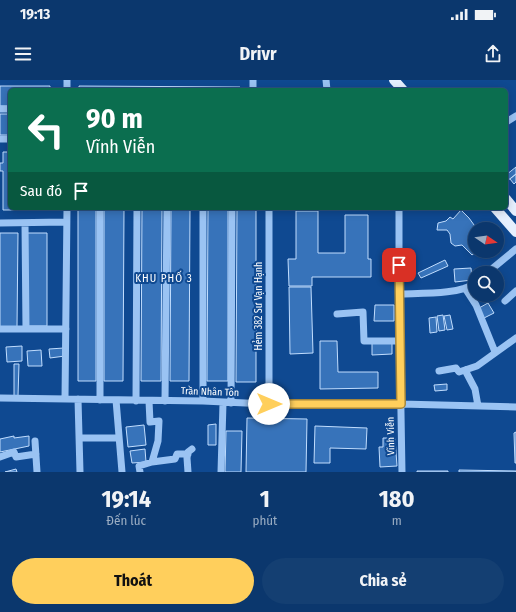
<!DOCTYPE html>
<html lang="vi">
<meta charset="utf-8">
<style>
:root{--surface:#0b376d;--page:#143f72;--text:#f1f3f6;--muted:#9aacc2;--line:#2b5180;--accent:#ffcf5c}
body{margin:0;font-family:"Fira Sans Condensed",sans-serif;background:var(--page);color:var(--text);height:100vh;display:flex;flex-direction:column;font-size:15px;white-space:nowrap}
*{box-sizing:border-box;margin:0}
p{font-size:13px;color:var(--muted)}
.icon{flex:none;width:22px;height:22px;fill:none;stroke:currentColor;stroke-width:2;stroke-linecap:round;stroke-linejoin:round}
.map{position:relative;height:392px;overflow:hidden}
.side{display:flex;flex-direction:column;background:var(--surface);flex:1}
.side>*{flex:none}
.guide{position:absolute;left:8px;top:8px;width:500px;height:122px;border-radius:6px;box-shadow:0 2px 10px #0003,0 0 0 1px var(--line);background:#0b6e4f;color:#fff;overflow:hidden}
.needle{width:26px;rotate:103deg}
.controls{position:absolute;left:468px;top:142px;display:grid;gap:8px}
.controls a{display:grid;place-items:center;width:36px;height:36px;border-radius:50%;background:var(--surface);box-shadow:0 2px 10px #0003,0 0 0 1px var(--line);font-size:20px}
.pin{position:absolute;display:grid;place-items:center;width:34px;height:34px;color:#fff;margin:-17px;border-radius:8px;box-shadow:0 2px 6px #0006}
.me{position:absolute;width:44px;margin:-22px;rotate:90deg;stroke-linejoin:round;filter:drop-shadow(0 0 3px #0008)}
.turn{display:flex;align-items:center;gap:14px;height:84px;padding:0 12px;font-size:18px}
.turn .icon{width:52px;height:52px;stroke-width:2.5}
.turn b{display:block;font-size:28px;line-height:34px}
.then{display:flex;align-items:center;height:38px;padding:0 12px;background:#0003;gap:8px;font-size:15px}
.eta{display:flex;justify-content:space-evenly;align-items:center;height:68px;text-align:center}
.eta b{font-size:24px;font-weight:700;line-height:28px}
.cta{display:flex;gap:8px;margin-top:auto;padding:8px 12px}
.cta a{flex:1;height:46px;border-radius:24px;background:var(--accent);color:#111;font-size:16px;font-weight:700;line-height:46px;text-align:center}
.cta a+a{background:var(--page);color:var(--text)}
.status{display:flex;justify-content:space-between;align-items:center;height:28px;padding:0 20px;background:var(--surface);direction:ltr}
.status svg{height:11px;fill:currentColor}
header{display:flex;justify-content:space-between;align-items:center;height:52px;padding:0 12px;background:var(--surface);font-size:18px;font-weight:700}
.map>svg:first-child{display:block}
.building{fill:#3773ba;stroke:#c1ddfe}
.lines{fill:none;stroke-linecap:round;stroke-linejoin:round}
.minor{stroke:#9ac3f3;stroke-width:7}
.major{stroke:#e6f0ff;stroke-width:10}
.route-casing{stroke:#a6873c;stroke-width:10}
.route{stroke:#ffcf5c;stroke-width:7}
.labels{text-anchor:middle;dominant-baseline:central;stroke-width:4;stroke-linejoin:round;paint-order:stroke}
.street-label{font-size:10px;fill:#fff;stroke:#0f4991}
.neighbourhood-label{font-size:11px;letter-spacing:1px;fill:#fff;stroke:#0f4991}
</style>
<div class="status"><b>19:13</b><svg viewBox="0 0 49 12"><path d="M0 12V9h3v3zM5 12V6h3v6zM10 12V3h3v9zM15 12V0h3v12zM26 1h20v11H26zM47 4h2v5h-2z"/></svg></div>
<header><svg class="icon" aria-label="menu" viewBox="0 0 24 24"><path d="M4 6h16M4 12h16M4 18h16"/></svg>Drivr<svg class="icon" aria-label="share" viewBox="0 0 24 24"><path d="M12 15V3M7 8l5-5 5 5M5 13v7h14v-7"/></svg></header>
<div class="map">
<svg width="516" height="392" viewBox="0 0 516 392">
<rect width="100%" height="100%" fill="#0f4991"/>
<path class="building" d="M0 6H50V10H10V26H0Z
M79 6 240 7V10H79Z
M0 34H10V55H0Z
M3 72H10V128H19V130H3V91H0V83H3Z
M516 87V94L507 101 506 95Z
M516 94V102L514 104 510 99Z
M78 128H96V301H78Z
M104 128H124L123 301H104Z
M142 128H162L161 301H141Z
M171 128H190L189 301H170Z
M208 128H228V301H207Z
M237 128H256V302H236Z
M461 130 469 138 477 149H475V171H477L472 175 462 165 455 166 451 163 450 154 447 150H437L438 143 446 141 450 137 453 139Z
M296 131H318V173H345V135H368V179H371V197H312V206H289L288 179H296Z
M0 153H18L17 247H0Z
M27 153H47V246H26Z
M445 180 448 186 421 198 418 193Z
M471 188 472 200 455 202 454 189Z
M495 190 504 201 499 206 497 204V193H490Z
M289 207H311L313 273 290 274Z
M488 223 494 233 484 238 479 228Z
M375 225H394V241H374Z
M443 235 445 250 439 251 437 236Z
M450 235 453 249 447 250 444 236Z
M436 237 437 252 430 253 429 238Z
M320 261H337L338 292H378V308L320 309Z
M392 262V274L372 275V263Z
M22 266V281L7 282 6 267Z
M64 268 65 276 50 278 49 269Z
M41 270 42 286H28L27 271Z
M14 284H19L18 316H14Z
M447 304V310L435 311 434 305Z
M247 338 307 339 306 392H246Z
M216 344V365H208V345Z
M144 345 146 365 128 367 126 347Z
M315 346 367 348 366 369 330 368V383H314Z
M226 351H242L241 392H225Z
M516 352V383H515L514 353Z
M14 356V358L29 356V366L0 372V359Z
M383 358H395L397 386 380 387 379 367H383Z
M145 369 146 382 132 383 130 371Z
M16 389 17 392H5Z
M459 390 516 391V392H459Z
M417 391H448V392H417Z"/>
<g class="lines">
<path class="minor" d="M253 0V10
M326 0 327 10
M67 10V0
M0 29H10
M506 42 516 36
M0 59H10
M203 128V321
M269 128V324
M399 128V214L402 392
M0 143 66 142
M25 143 26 249
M487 193 516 169
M465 208 476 225 495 272
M399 214C418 213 461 215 475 203
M505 221 516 211
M337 234 363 232 364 261H400
M0 249H66
M465 290 475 309 478 326
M439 291 456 288 459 292 477 286 516 258
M0 318 203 321 269 324H401L516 327
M65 319 67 128
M78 319 80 392
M100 320V128
M116 320 122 392
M136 321 137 128
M149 321 150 342 159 341 158 361 152 382
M165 321 167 128
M231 323 232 128
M79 358H119
M35 361 37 392
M0 377 14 372 16 377 36 374
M140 392 139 386 152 382 175 379 177 374H188
M188 392 187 378 188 372 192 369
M221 392 223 323"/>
<path class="major" d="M394 0 403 10
M506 119 516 131
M495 128 516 152"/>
</g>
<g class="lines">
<defs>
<path id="route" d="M269 324H401L399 185"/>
</defs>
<use href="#route" class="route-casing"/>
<use href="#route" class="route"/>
</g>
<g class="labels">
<g class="street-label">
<text transform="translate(259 226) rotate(-90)">Hẻm 382 Sư Vạn Hạnh</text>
<text transform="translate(210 312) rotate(2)">Trần Nhân Tôn</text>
<text transform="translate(391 356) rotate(-91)">Vĩnh Viễn</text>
</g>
<g class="neighbourhood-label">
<text x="164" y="198">KHU PHỐ 3</text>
</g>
</g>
</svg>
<div class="controls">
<a><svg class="needle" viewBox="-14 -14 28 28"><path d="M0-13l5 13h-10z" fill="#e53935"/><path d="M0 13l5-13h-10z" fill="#9aacc2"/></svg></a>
<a><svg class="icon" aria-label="search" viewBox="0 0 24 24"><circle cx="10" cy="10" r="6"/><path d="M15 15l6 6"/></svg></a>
</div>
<div class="pin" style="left:399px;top:185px;background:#d93025"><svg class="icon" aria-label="arrive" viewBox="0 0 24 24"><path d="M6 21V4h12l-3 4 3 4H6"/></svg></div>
<svg class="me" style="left:269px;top:324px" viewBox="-20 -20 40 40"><circle r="19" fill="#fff"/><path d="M0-13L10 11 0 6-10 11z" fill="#ffcf5c"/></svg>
<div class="guide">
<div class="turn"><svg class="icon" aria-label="left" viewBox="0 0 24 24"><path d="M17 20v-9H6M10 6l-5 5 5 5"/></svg><div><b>90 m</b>Vĩnh Viễn</div></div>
<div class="then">Sau đó<svg class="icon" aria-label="arrive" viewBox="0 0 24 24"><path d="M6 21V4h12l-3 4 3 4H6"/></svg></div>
</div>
</div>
<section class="side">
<div class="eta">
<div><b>19:14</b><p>Đến lúc</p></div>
<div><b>1</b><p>phút</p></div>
<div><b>180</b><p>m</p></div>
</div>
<div class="cta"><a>Thoát</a><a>Chia sẻ</a></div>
</section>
